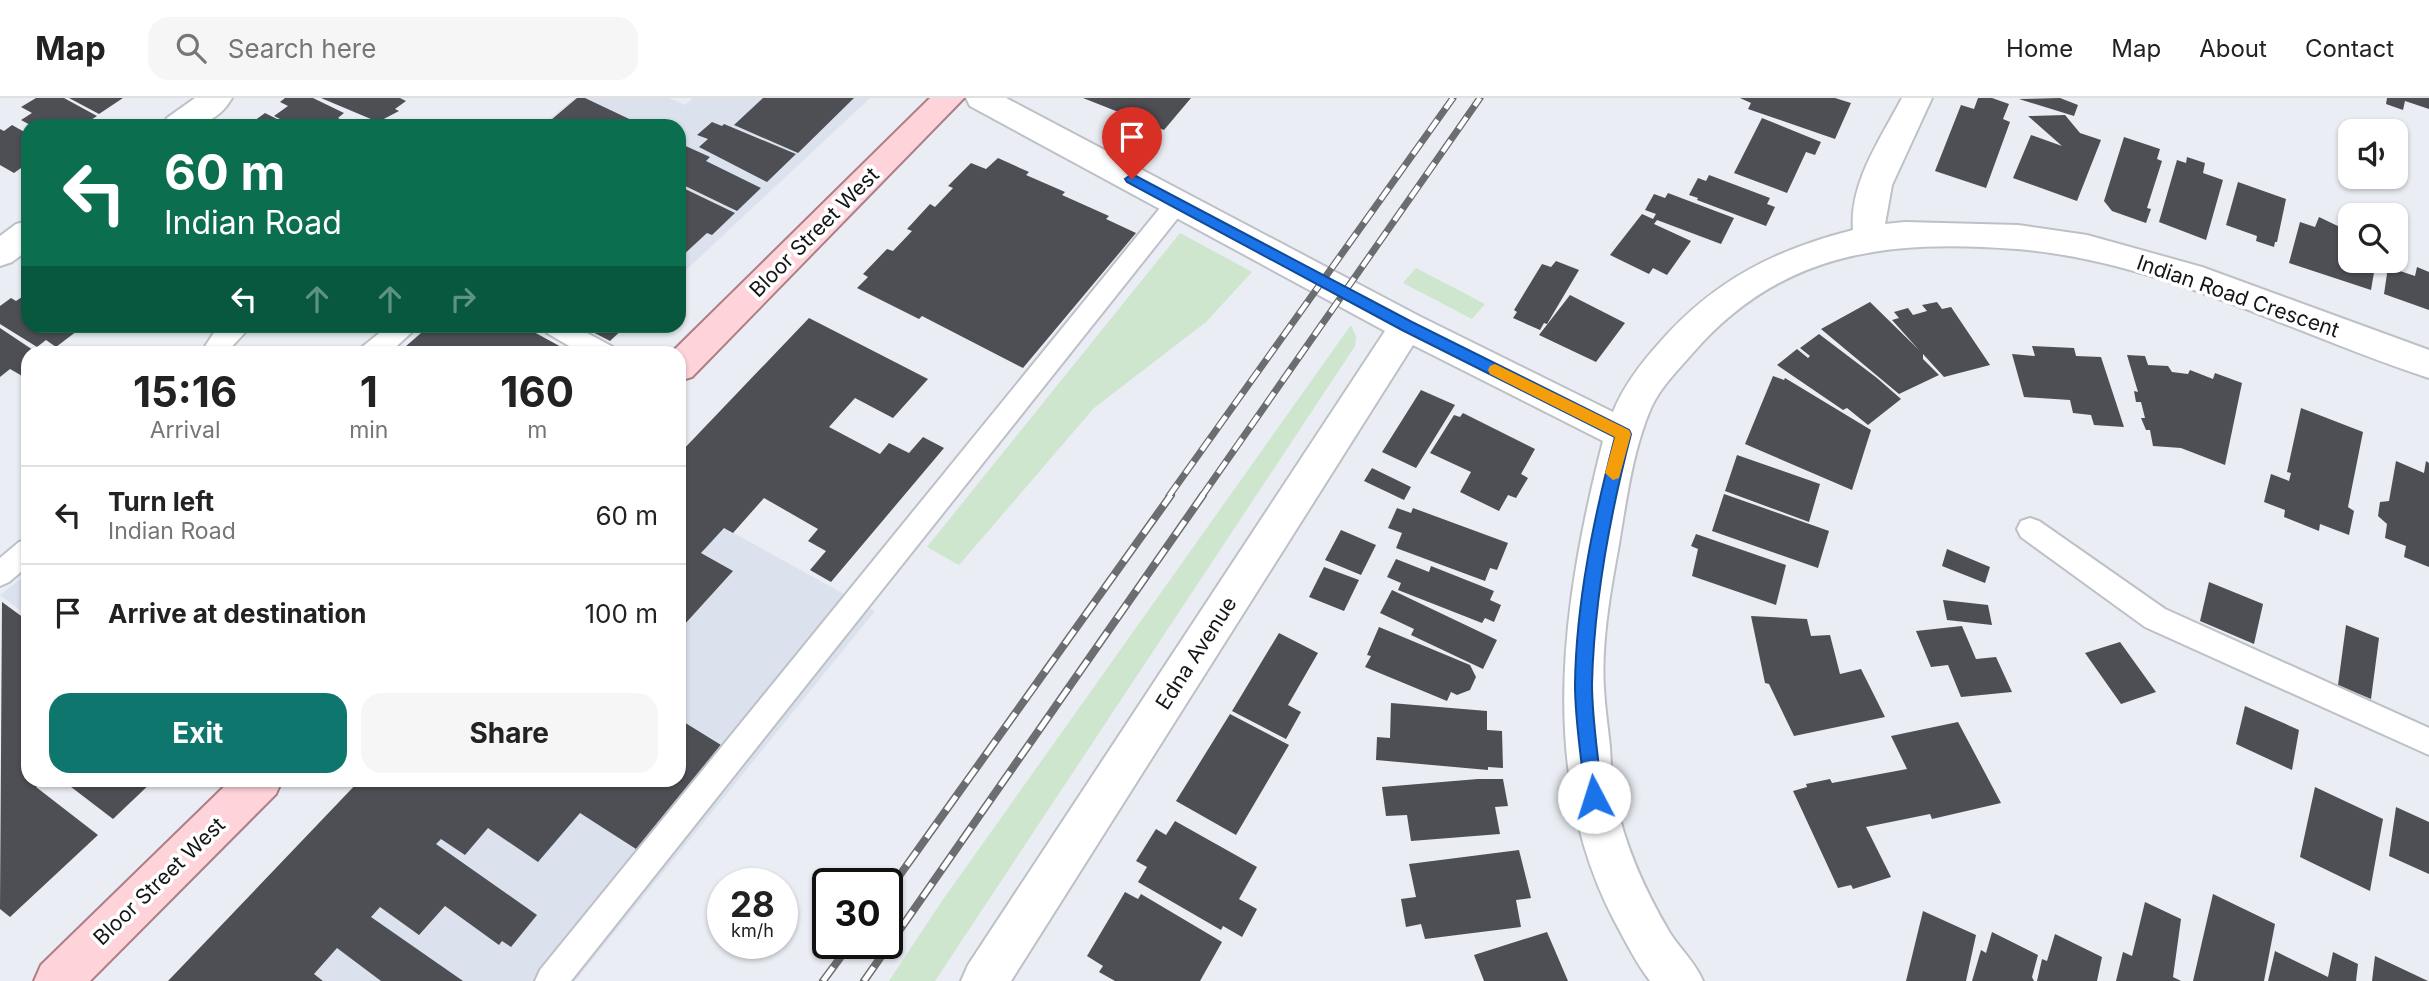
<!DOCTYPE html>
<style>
:root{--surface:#fff;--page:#f6f6f6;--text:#222;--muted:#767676;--line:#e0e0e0;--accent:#0f766e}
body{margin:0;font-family:Inter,sans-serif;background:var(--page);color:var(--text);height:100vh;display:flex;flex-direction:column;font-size:26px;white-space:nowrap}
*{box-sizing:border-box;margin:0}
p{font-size:23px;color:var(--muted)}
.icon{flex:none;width:38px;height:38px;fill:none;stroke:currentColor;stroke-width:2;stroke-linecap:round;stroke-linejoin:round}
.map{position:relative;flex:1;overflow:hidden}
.side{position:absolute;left:21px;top:248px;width:665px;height:441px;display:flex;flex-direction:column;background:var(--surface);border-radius:21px;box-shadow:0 2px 5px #0004}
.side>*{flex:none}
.guide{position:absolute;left:21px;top:21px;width:665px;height:214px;border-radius:21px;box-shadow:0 2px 5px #0004;background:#0b6e4f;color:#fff;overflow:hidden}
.fabs{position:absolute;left:2338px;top:21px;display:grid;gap:14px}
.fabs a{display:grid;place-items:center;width:70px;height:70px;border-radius:14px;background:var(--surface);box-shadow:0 2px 5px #0004;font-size:35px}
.speed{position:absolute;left:707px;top:770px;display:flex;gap:14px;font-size:35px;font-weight:700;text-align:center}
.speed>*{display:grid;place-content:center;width:91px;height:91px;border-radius:50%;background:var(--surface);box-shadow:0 2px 5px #0004;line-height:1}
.speed small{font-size:18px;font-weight:400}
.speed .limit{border:4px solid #111;border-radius:10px;background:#fff;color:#111}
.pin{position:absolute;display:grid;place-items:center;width:60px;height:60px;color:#fff;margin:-72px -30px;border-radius:50% 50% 50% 0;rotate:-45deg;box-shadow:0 0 7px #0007}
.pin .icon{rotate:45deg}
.me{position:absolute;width:77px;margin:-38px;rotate:355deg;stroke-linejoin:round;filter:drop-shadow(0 0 5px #0008)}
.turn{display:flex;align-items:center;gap:24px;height:147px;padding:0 28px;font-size:32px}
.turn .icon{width:91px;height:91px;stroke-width:2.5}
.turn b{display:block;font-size:49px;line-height:60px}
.lanes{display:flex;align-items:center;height:66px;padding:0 28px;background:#0003;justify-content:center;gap:35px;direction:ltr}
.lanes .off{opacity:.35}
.eta{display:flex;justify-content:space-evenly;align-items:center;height:119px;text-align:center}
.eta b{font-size:42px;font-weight:700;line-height:49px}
.cta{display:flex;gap:14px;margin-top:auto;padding:14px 28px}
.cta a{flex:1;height:80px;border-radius:21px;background:var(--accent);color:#fff;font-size:28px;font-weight:700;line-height:80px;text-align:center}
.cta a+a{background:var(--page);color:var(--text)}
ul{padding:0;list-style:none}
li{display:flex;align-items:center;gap:21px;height:98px;padding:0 28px;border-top:2px solid var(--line)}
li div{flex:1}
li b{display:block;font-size:26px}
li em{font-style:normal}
header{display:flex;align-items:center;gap:42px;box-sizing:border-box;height:98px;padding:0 35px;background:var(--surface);border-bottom:2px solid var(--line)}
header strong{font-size:33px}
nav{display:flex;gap:38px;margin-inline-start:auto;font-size:24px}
.search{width:490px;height:63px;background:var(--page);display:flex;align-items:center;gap:18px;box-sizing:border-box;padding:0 24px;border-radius:21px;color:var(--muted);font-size:26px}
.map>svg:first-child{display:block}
.built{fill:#dbe2ee}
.green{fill:#cee5ce}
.building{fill:#4d4f54}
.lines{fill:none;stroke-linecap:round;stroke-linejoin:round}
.lane-casing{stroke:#bdc0c6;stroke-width:4}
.street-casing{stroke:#bdc0c6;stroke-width:4}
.primary-casing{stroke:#ac7e86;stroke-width:4}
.lane{fill:#fff;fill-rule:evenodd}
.street{fill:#fff;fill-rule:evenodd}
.primary{fill:#fed3da;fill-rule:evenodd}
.rail-far1-casing{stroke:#6b6d71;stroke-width:7}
.rail-casing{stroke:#6b6d71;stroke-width:8}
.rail-far1{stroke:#fff;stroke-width:4.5;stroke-dasharray:14;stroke-linecap:butt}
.rail{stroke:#fff;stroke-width:5;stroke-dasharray:17;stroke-linecap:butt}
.route{fill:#1a73e8;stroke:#114b97;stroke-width:2}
.slow{fill:#f59e0b}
.labels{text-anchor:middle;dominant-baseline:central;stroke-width:7;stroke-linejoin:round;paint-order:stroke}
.street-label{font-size:21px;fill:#151618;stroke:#fff}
</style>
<header>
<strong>Map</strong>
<div class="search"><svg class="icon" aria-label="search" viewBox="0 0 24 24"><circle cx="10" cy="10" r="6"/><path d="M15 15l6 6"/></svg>Search here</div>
<nav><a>Home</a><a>Map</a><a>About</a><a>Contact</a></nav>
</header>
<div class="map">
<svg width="2429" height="883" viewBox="0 0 2429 883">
<rect width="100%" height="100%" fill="#eaedf3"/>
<path class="built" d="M575 0H669L685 7 693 0H870L685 173 679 171V28H541Z
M679 405 875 513 575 883H169L362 683 679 682Z
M28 475V518L0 497Z"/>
<path class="green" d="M1180 135 1252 174 1206 224 1094 310 959 467 927 449Z
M1416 170 1485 206 1472 221 1403 185Z
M1351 227 1356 239 1355 248 935 883H889L942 803Z"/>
<path class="building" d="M36 0H64L97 18 82 28H32L21 22 32 15 21 9Z
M69 0H123L99 16Z
M285 0H313L344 15 338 20 352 28H294L274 18 288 8 280 4Z
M321 0H400L406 3 395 11 399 13 378 24Z
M577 0H585L644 28H564L551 22Z
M763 0H854L798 55 734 27Z
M1083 0H1191L1164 32Z
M1740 0H1835L1851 5 1835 41 1748 11 1751 5Z
M1978 0H1992L2009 6 2003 21 2010 24 1986 90 1935 73 1961 7 1974 11Z
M2060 0 2078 7 2074 18 2019 1Z
M2387 0H2429V11L2405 3 2403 12 2386 6Z
M265 15 291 28H247Z
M2065 17 2080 35 2101 42 2077 103 2013 80 2031 37 2062 48 2028 18Z
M1762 20 1821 44 1815 57 1806 54 1787 95 1734 75Z
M712 24 722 28 724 26 796 56 767 84 699 49 708 41 697 37Z
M12 27 28 36V65L14 75 0 67V31L4 33Z
M2124 39 2160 51 2157 61 2162 63 2147 110 2151 111 2146 125 2112 113 2104 103Z
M679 45 710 59 706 63 761 90 737 113 679 85Z
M2187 59 2205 65 2203 75 2223 82 2206 142 2159 124 2177 62 2186 65Z
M998 60 1029 74 1026 77 1065 94 1062 97 1109 118 1106 121 1136 135 1023 270 922 218 919 221 857 190 868 179 863 176 887 151 893 153 912 133 907 131 930 106 935 109 953 90 948 88 971 65 986 71Z
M1709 77 1770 100 1767 106 1775 109 1766 128 1697 102 1698 100 1689 97 1698 80 1706 83Z
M2238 84 2286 101 2277 144H2275L2274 149 2256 143 2257 138 2226 127Z
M679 88 735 115 712 137 707 135 681 159 679 158Z
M1668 95 1734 120 1721 146 1657 122 1654 126 1691 143 1667 177 1653 170 1649 176 1610 157 1642 116 1653 121 1656 116 1645 112 1654 96 1665 100Z
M2319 119 2342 130V128L2350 131V163H2376L2371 192 2289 165 2300 124 2315 129Z
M1556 163 1579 172 1547 226 1544 225 1540 232 1513 220 1517 214 1514 212 1542 166 1551 169Z
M2388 169 2415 178 2417 169 2429 174V212L2384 196Z
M28 195V228H68L77 233 56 249 46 242 37 249 0 226V208L11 200 16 203Z
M1570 197 1625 225 1596 264 1539 237Z
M1870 204 1919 252 1892 222 1899 220 1894 214 1908 210 1913 217 1927 213 1922 207 1937 204 1942 211 1951 209 1990 267 1944 279 1923 256V261L1939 277 1899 296 1821 231Z
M809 220 928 281 893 320 855 300 829 329 880 356 889 345 909 355 923 339 944 350 831 484 810 472 826 453 808 443 818 431 764 400 733 435 724 430 701 455 733 473 684 527 679 524V356Z
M429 228H523L574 256H397Z
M581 228H626L610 243Z
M0 230 39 256H28V276L24 279 10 271 0 279Z
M1819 236 1877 280 1901 301 1868 327 1847 310 1843 312 1777 267 1797 251 1808 260 1810 258 1800 250Z
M2032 248 2074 250 2076 258 2101 259 2124 329 2094 327 2091 317 2073 315 2070 302 2024 299 2012 256 2035 258Z
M2127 257 2145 258 2148 267 2168 268 2172 274 2188 276 2190 272 2213 281 2215 275 2242 285 2225 367 2181 350 2153 348 2150 332H2146L2141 320H2145L2141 304H2136L2134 293 2138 294Z
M1773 278 1784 282 1785 280 1871 332 1852 392 1745 346Z
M1421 292 1455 307 1416 370 1382 354Z
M2301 310 2363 334 2348 409 2354 413 2349 437 2320 426 2319 433 2284 419 2285 412 2264 404 2271 376 2289 383 2291 375 2287 374Z
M1463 315 1535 351 1521 376 1528 380 1516 400 1508 397 1499 413 1460 394 1471 374 1430 355 1454 317 1460 319Z
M1737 357 1820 386 1809 424 1725 393Z
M2396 363 2424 375 2426 363 2429 365V469L2404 459 2406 448 2385 440 2387 426 2378 418 2380 404 2389 403Z
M1372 370 1411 389 1404 402 1364 383Z
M1724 396 1829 433 1818 470 1712 433Z
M1397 410 1411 415 1413 410 1508 445 1497 472 1490 470 1485 483 1396 450 1402 435 1388 430Z
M1341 432 1376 447 1361 477 1325 462Z
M1696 436 1786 467 1776 507 1692 478 1698 451 1691 448Z
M1947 451 1990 469 1985 485 1942 468Z
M1396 461 1429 474 1431 468 1494 493 1490 502 1501 507 1494 524 1485 520 1482 525 1398 492 1401 485 1387 479Z
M1324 469 1359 482 1344 513 1309 499Z
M2209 484 2263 506 2254 546 2200 523Z
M1392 492 1497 542 1483 571 1411 537 1414 531 1380 515Z
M1943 502 1988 507 1992 527 1947 522Z
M2 504 28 523V682H44L36 689 98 737 10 819 0 811Z
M1751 518 1807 521 1811 538 1830 537 1840 576 1861 571 1885 619 1794 638 1769 586 1765 585Z
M2346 527 2379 540 2371 601 2338 587Z
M1962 528 1976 561 1996 559 2012 594 1961 599 1948 567 1931 569 1916 533Z
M1379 529 1470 567 1476 579 1470 592 1457 597 1451 594 1447 603 1365 569 1371 558 1367 557Z
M1279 535 1318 555 1288 607 1301 614 1286 641 1232 613Z
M2120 544 2156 594 2121 606 2085 555Z
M1391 605 1487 613V632L1502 633 1503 670 1488 669V672L1376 662 1377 639 1390 640Z
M2245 608 2299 632 2292 672 2236 646Z
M1230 616 1289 647 1236 737 1176 703Z
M679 621 721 647 636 751 580 715 538 764 488 730 465 757 441 741 436 746 537 817 511 849 502 843 499 847 445 808 419 837 380 809 371 819 463 883H381L337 850 314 876 323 883H168L360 682H679Z
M1958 624 2001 705 1932 721 1930 716 1866 729 1891 779 1853 791 1851 787 1838 790 1793 693 1807 689 1806 686 1830 681 1832 685 1907 671 1891 638Z
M1478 681H1503L1508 708 1495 709 1500 736 1411 743 1407 717 1386 718 1382 689Z
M62 682H154L113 721Z
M2315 689 2383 721 2370 793 2300 759Z
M2396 709 2429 724V776L2389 758Z
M1175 723 1257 769 1239 801 1257 811 1242 839 1223 828 1221 832 1138 784 1147 769 1136 763 1156 731 1166 737Z
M1519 752 1531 800 1516 802 1521 829 1425 841 1421 826 1406 829 1401 801 1416 799 1409 766Z
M1125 794 1138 801 1141 796 1222 844 1200 883H1115L1099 874 1103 868 1087 858Z
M2213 796 2275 826 2264 883H2193Z
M2145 804 2181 821 2173 879 2181 883H2116L2123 854 2132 858Z
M1923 813 1976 837 1966 883H1906Z
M1547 834 1568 883H1484L1474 857Z
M1992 834 2038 857 2032 879 2034 883H1972L1981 852 1986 855Z
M2055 836 2102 859 2097 883H2037L2042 861 2047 863Z
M2275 853 2328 879 2333 854 2358 866 2356 883H2268Z
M2375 858 2428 883H2372Z"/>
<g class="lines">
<defs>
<path id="lane" d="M1177 97 1185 99 1188 105 1185 111 571 883H535L540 872 1169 99Z
M223 228H251L225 256H200L215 233Z
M388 228H415L411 235 388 256H359L362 249Z
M543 228H574L613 249 616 256H583L547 235Z
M2030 420 2039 423 2165 511 2429 630V657L2145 529 2021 439 2017 431 2021 423Z
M28 441V468L9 484 0 488V460L19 444Z"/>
<path id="street" d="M195 0H232C215 29 192 28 162 28L167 20Z
M966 0H1006L1419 218 1613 314C1624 287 1641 265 1661 243 1715 182 1775 152 1853 132 1849 85 1881 40 1902 0H1932L1892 87 1885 126 1905 124 2018 127 2087 137 2202 169 2429 252V280C2294 236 2161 163 2017 151 1888 141 1780 153 1691 257 1677 273 1660 290 1651 310 1632 354 1626 405 1618 452 1610 495 1601 547 1604 591 1605 610 1608 630 1610 649 1611 666 1611 684 1615 700 1625 749 1645 793 1670 835 1681 852 1695 864 1703 883H1650C1636 865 1626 844 1615 824 1536 674 1563 501 1603 343L1413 247 1011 883H961L968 867 1385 233 970 8Z
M28 123V152L12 164 0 168V138L16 126Z"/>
<path id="primary" d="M930 0H964L692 279 679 283V256H670Z
M231 682H282L276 696 90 883H34L41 867Z"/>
</defs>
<use href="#lane" class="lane-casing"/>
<use href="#street" class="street-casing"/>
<use href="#primary" class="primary-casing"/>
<use href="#lane" class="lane"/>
<use href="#street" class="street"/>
<use href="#primary" class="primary"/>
<defs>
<path id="rail-far1" d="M1169 398 1453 0
M1202 398 1480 0"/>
<path id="rail" d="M887 795 1171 397
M823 883 851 845
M864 883 1203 397"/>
</defs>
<use href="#rail-far1" class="rail-far1-casing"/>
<use href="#rail" class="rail-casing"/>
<use href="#rail-far1" class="rail-far1"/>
<use href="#rail" class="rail"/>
</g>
<path class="route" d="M1132 76 1412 224 1629 332 1631 336C1610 417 1594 502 1592 586 1592 623 1599 662 1602 699L1600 705 1594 707 1587 705 1585 699C1582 662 1575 624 1575 587 1576 504 1594 419 1615 339L1402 232 1127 84 1125 81Z"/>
<path class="slow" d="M1495 266 1629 332 1631 336 1619 380 1613 382 1605 375 1615 339 1490 276 1488 272 1490 268Z"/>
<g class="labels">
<g class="street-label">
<text transform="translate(814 134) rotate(-45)">Bloor Street West</text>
<text transform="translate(2238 198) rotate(19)">Indian Road Crescent</text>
<text transform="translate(1196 555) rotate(-57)">Edna Avenue</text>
<text transform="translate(159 783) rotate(-44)">Bloor Street West</text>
</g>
</g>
</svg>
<div class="fabs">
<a><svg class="icon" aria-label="sound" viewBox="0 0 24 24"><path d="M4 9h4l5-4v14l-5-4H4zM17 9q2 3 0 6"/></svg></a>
<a><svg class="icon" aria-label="search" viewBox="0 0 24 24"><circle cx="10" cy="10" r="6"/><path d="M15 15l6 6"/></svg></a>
</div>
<div class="speed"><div>28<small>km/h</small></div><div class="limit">30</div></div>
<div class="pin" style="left:1132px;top:81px;background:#d93025"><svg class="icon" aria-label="arrive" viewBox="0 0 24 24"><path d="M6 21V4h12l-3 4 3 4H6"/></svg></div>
<svg class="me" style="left:1594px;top:699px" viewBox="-20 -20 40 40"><circle r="19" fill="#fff"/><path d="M0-13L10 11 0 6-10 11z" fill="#1a73e8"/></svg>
<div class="guide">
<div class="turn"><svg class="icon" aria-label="left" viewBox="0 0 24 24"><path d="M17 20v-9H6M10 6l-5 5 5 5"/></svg><div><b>60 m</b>Indian Road</div></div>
<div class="lanes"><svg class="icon" aria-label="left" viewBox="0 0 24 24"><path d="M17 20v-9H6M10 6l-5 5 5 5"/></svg><svg class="icon off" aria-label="ahead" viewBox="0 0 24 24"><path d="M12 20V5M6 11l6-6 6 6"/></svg><svg class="icon off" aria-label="ahead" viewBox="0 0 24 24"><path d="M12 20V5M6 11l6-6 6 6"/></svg><svg class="icon off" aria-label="right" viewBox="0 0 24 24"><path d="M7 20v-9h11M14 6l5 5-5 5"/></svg></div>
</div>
<section class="side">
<div class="eta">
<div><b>15:16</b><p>Arrival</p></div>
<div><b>1</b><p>min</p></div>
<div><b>160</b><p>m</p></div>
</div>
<ul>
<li><svg class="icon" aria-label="left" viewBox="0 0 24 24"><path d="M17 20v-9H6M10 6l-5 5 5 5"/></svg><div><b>Turn left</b><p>Indian Road</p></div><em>60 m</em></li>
<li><svg class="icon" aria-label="arrive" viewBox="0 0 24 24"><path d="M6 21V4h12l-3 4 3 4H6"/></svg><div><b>Arrive at destination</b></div><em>100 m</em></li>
</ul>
<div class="cta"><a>Exit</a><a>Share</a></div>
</section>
</div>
